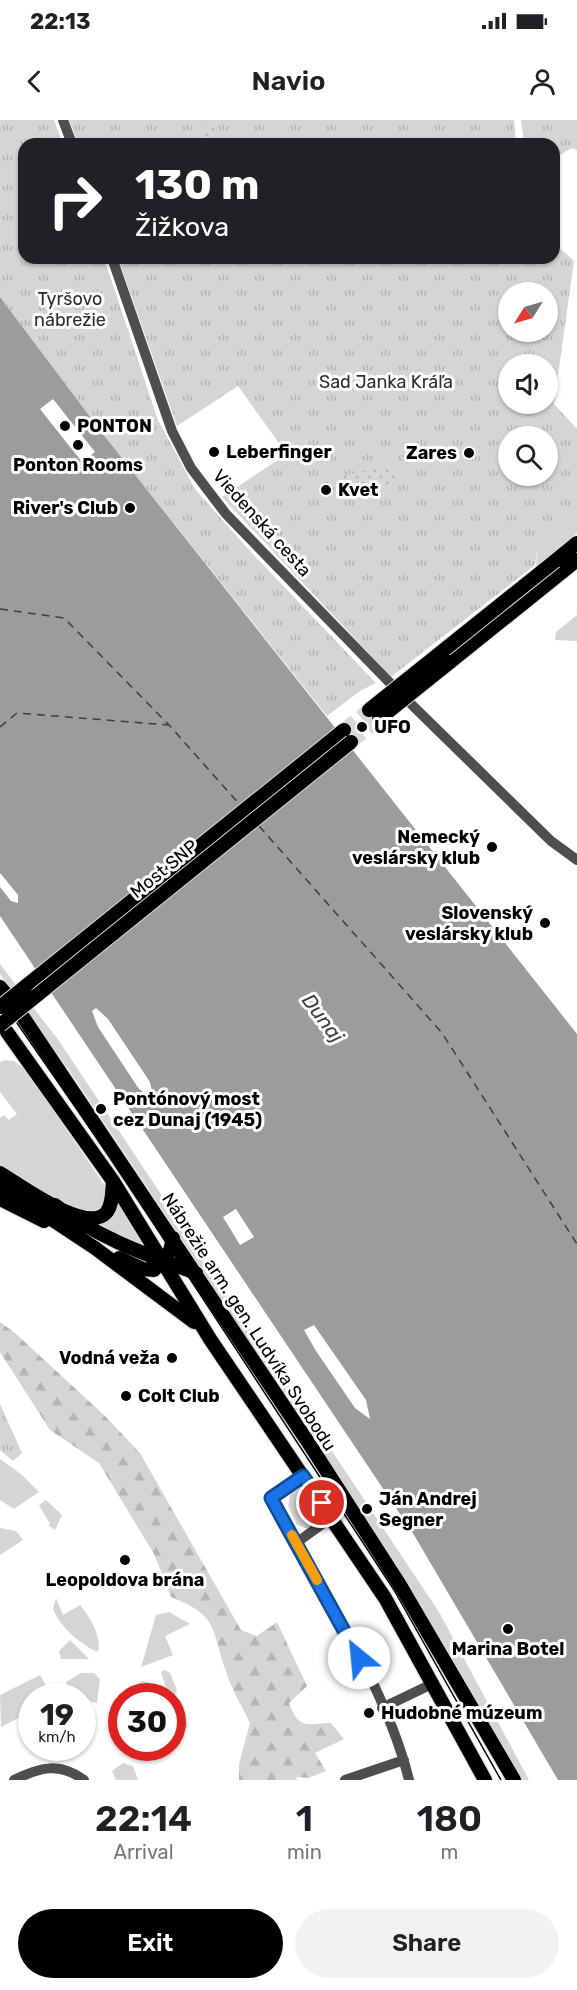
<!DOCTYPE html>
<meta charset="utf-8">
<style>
:root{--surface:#fff;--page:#f2f2f2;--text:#202124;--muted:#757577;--accent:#000}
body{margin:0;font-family:Rubik,sans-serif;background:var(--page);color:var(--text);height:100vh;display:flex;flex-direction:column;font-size:22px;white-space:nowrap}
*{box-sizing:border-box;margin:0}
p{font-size:20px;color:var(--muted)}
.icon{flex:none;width:33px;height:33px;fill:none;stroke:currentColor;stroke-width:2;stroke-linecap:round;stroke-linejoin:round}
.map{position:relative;height:1660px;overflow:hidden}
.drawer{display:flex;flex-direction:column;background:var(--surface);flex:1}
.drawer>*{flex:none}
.banner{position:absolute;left:18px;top:18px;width:542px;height:126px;border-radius:18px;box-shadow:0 2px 4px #0004;background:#202124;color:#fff;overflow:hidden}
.needle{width:39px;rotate:233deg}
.controls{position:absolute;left:498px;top:162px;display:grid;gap:12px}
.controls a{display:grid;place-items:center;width:60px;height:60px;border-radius:50%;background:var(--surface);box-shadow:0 2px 4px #0004;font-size:30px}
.speed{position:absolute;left:18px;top:1563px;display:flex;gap:12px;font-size:30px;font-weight:700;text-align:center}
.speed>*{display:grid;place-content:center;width:78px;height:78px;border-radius:50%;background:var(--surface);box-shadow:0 2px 4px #0004;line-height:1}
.speed small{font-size:15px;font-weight:400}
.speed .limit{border:9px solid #d22;background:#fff;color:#111}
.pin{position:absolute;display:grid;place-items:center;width:51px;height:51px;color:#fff;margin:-26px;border:3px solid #fff;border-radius:50%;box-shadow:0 2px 6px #0007}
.me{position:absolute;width:66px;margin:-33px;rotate:332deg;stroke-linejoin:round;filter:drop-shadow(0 0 4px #0008)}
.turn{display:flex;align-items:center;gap:21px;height:126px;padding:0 18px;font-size:27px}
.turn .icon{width:78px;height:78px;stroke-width:2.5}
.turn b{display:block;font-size:42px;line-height:51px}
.eta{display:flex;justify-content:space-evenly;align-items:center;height:102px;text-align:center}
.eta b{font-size:36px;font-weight:600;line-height:42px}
.button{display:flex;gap:12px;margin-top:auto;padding:12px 18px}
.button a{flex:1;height:69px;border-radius:36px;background:var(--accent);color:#fff;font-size:24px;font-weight:600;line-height:69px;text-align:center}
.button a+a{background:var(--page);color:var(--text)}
.status{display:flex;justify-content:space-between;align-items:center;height:42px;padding:0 30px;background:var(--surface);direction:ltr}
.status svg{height:16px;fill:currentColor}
header{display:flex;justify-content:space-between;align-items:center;height:78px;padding:0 18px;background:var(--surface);font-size:27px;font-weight:600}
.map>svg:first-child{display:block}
.grass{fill:#d5d5d5}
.forest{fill:url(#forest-firs)}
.park{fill:url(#park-tufts);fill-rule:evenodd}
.garden{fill:url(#garden-dots)}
.water{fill:#9c9c9c}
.pier{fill:#fff}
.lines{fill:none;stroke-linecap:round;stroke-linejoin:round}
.ferry{stroke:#3d3d3d;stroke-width:1.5;stroke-dasharray:8 6;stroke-linecap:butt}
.major-tunnel{stroke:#d9d9d9;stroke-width:14;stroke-dasharray:14 7;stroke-linecap:butt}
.major-casing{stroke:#dbdbdb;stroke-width:16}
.minor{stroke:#4e4e4e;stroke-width:10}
.major{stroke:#000;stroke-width:14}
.tram{stroke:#000;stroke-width:1.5}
.major-bridge-casing{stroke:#dbdbdb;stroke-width:16;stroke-linecap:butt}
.major-bridge{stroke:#000;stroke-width:14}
.route-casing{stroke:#114b97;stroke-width:15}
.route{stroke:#1a73e8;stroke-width:10}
.slow{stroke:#f59e0b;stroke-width:10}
.poi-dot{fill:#000;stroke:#fff;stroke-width:2}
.labels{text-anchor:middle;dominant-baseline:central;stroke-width:6;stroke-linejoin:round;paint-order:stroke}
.park-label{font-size:18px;fill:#2c2c2c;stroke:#fff}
.poi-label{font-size:18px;font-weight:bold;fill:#000;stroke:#fff;text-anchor:start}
.street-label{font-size:18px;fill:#000;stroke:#fff}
.water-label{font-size:20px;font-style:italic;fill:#3d3d3d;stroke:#fff}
</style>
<div class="status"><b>22:13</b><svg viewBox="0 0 49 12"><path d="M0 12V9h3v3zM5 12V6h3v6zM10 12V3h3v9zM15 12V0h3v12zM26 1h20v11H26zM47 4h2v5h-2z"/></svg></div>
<header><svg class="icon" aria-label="back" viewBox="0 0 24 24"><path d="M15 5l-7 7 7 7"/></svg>Navio<svg class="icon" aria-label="person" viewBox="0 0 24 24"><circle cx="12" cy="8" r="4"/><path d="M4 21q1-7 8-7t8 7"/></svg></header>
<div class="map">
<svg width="577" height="1660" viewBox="0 0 577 1660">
<defs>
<pattern id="forest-firs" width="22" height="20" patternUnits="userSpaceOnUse" patternTransform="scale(1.5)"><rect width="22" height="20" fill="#d5d5d5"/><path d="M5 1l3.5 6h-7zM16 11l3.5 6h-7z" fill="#b5b5b5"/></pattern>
<pattern id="park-tufts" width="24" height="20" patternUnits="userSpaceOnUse" patternTransform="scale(1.5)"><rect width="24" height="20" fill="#d5d5d5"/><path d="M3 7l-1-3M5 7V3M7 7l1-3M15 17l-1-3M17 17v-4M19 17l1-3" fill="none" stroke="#b5b5b5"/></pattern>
<pattern id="garden-dots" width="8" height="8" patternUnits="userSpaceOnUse" patternTransform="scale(1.5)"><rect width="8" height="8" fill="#d5d5d5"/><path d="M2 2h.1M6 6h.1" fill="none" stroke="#b5b5b5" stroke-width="1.8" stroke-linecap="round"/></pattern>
</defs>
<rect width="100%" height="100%" fill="#fff"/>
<path class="grass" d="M577 390V413L536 447 537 431Z
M577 495V521L555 520 556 512Z
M0 844 59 921 439 1492 529 1660H518L365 1401 195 1139 69 950 0 854Z
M5 940 14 941 26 950 105 1066C106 1081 103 1087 91 1095L71 1089 0 1048V998L4 995 9 1000 17 994 0 972V942Z
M119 1082 147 1126 145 1130 98 1105 112 1097Z
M0 1339 21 1354 39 1372 14 1389 0 1380Z
M300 1367 323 1399 308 1409 297 1405 288 1386 290 1374Z
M46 1380 62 1395 55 1410 48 1405 50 1404 39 1385Z
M0 1408 16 1411 23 1420 0 1435Z
M56 1478 63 1495 80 1485C90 1497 102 1517 98 1532 81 1525 60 1507 53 1489Z
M169 1492 190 1504 165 1516 173 1535 141 1547 156 1495Z
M70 1520 89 1539H61L59 1531Z
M165 1550 170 1553 177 1570 173 1577 168 1574 161 1552Z
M81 1553H94L100 1559 97 1583 87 1581 82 1576H72L66 1562Z
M40 1555 52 1576H32L31 1592 1 1607 0 1575Z
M123 1643 133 1646 138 1660H116L112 1651Z"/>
<path class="forest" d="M0 1202 15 1213 105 1296 140 1333 241 1510 257 1516 277 1502 307 1566 289 1583C299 1611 308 1603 331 1603L344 1619 315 1633 326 1651 308 1658 296 1657 297 1660H239V1644L250 1603C242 1586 231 1569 226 1551 211 1508 219 1496 171 1477L154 1434 99 1343 50 1310 0 1232Z"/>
<path class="park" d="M0 0H54L63 24H24V138H104L158 300 195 369 249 430 376 563 360 571 327 596 103 314 0 177Z
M69 0H514L516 24H78Z
M521 0H577V30L572 28 556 37 554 44V24H524Z
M554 123 574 141 554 284 577 309V390L537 431 535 445 391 557 222 377 287 334 238 266 177 306 118 138H554ZM508 172H548V212H508ZM508 244H548V284H508ZM508 316H548V356H508Z
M0 1284 22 1333 13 1341 0 1330Z
M143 1561 151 1563 158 1576H131L135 1565Z
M180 1588 188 1607 173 1613V1591Z"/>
<path class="garden" d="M210 0 218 8 212 20 199 24 201 11Z
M392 344 397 364 331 380 326 360Z"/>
<path class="water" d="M0 177 103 314 577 914V1660H558L414 1415 0 796Z"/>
<path class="pier" d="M53 279 95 332 82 342 40 289Z
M0 753 18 775V783L11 781 0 767Z
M96 888 108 899 150 962 154 980 139 969 98 907 92 891Z
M236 1089 254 1117 240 1125 223 1097Z
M314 1205 366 1280 370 1299 355 1288 316 1231 304 1210Z"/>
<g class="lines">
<path class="ferry" d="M0 489 64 498 169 605 241 686
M0 607 17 593 169 605
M259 706 442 913 577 1124"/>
<path class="major-tunnel" d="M344 610 369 590
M351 622 379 599"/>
<defs>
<path id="major" d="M555 441 577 423
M450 542 577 440
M26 866 344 610
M0 867 5 873
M23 897 308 1322 400 1465 514 1660
M7 912 113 1061 210 1219 385 1478 485 1660
M0 1053C20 1065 86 1114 106 1093 113 1085 112 1071 113 1061
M0 1065 95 1128 194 1202
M0 1079 44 1101
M55 1085C98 1118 145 1134 196 1153
M119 1138 143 1149 154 1150 170 1131 173 1118"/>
</defs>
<use href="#major" class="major-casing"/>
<path class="minor" d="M63 0 72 24
M112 138 172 311 191 348 226 394 391 564
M411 584 551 721 577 740
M303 1356 271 1378C318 1463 386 1566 409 1660
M296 1423 332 1397
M382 1588 434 1563
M14 1660C40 1647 60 1642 84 1660
M345 1660 404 1640"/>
<use href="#major" class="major"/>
<path class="tram" d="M17 903 110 1037 394 1470 501 1660"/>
<defs>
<path id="major-bridge" d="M369 590 555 441
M379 599 450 542
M0 887 26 866
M0 905 351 622"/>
</defs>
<use href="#major-bridge" class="major-bridge-casing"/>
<use href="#major-bridge" class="major-bridge"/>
</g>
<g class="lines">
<defs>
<path id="route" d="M322 1383 303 1356 271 1378 359 1538"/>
</defs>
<use href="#route" class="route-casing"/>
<use href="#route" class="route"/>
<path class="slow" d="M292 1415 317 1460"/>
</g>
<g class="poi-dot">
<circle cx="65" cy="306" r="6"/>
<circle cx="78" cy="325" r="6"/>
<circle cx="214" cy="332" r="6"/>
<circle cx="469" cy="333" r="6"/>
<circle cx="326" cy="370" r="6"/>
<circle cx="130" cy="388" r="6"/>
<circle cx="362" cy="607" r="6"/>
<circle cx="492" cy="727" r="6"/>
<circle cx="545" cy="803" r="6"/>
<circle cx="101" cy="989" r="6"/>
<circle cx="172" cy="1238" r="6"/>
<circle cx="126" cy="1276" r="6"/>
<circle cx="367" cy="1389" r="6"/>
<circle cx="125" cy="1440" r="6"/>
<circle cx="508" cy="1509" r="6"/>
<circle cx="369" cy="1593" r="6"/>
</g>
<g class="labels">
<g class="park-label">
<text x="70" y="179">Tyršovo<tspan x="70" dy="21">nábrežie</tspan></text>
<text x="386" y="262">Sad Janka Kráľa</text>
</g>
<g class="poi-label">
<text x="77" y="306">PONTON</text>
<text x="226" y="332">Leberfinger</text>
<text x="457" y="333" text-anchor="end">Zares</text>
<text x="78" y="345" text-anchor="middle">Ponton Rooms</text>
<text x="338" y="370">Kvet</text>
<text x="118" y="388" text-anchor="end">River's Club</text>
<text x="374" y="607">UFO</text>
<text x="480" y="717" text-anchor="end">Nemecký<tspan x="480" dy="21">veslársky klub</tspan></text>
<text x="533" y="793" text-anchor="end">Slovenský<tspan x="533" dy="21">veslársky klub</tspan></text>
<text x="113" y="979">Pontónový most<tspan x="113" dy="21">cez Dunaj (1945)</tspan></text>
<text x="160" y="1238" text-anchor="end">Vodná veža</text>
<text x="138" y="1276">Colt Club</text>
<text x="379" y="1379">Ján Andrej<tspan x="379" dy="21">Segner</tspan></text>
<text x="125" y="1460" text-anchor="middle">Leopoldova brána</text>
<text x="508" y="1529" text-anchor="middle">Marina Botel</text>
<text x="381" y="1593">Hudobné múzeum</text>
</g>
<g class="street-label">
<text transform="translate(262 403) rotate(48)">Viedenská cesta</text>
<text transform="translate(164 749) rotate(-39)">Most SNP</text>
<text transform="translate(249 1202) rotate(57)">Nábrežie arm. gen. Ludvíka Svobodu</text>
</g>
<g class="water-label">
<text transform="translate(323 898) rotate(53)">Dunaj</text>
</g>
</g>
</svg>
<div class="controls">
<a><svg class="needle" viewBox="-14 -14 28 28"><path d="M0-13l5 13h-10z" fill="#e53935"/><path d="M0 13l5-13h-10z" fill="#757577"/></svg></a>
<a><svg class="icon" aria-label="sound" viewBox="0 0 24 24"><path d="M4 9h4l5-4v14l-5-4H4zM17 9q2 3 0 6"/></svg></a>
<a><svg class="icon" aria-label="search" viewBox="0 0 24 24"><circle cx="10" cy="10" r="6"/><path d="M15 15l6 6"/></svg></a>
</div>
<div class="speed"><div>19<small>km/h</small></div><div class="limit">30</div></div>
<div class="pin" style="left:322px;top:1383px;background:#d93025"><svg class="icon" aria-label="arrive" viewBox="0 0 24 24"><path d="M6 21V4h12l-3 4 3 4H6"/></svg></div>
<svg class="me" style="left:359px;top:1538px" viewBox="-20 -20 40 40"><circle r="19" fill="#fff"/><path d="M0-13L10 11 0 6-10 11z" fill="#1a73e8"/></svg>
<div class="banner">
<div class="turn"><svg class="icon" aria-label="right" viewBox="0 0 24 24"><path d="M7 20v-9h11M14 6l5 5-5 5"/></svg><div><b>130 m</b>Žižkova</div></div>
</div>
</div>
<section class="drawer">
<div class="eta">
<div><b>22:14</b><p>Arrival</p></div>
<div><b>1</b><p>min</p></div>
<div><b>180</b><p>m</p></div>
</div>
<div class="button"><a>Exit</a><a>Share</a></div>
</section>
